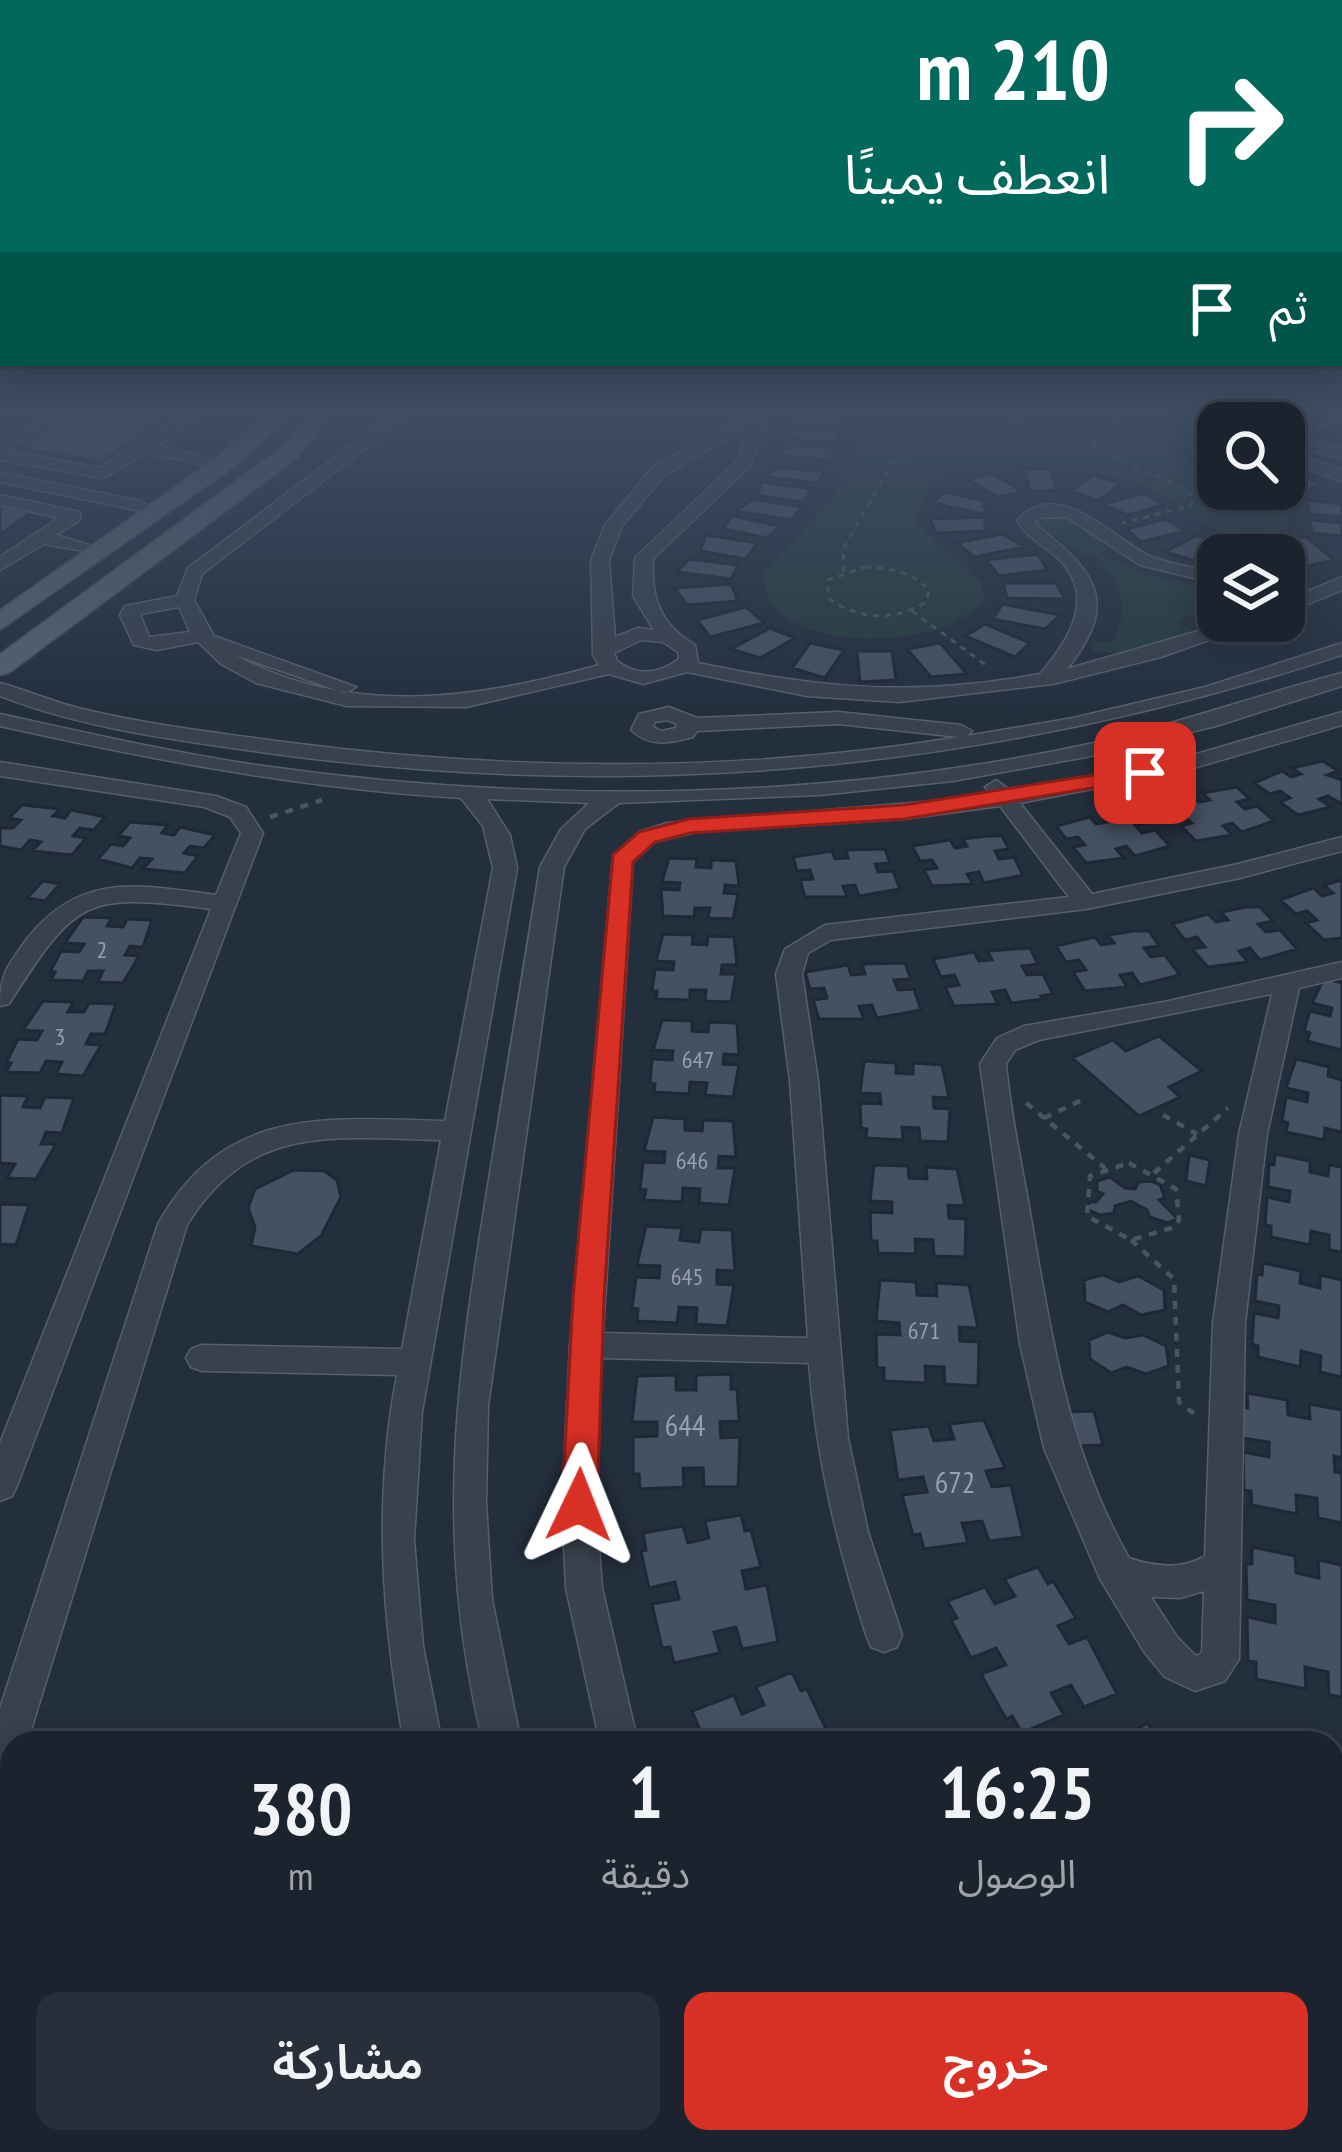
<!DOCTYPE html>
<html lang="ar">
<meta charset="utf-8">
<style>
:root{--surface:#1b232e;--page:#282f3a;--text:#f1f3f6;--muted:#a0a4aa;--line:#39404a;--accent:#d93025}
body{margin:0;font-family:"PT Sans Narrow","Noto Sans Arabic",sans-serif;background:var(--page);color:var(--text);direction:rtl;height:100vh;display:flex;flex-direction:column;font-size:45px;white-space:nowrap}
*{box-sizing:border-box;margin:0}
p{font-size:39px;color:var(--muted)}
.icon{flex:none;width:66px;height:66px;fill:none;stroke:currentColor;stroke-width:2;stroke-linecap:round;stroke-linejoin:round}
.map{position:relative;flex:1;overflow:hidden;direction:ltr}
.drawer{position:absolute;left:0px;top:1731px;width:1344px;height:423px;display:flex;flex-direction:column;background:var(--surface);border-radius:36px 36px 0 0;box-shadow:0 6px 30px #0003,0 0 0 3px var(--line);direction:rtl}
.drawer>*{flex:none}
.banner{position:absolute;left:0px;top:0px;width:1344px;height:366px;box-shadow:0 6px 30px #0003,0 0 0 3px var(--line);direction:rtl;background:#00695c;color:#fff;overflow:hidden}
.buttons{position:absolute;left:1197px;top:402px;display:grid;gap:24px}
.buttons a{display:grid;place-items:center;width:108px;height:108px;border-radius:24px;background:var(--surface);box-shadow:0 6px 30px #0003,0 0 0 3px var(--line);font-size:60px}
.pin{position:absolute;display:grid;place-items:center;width:102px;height:102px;color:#fff;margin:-51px;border-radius:24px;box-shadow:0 6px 18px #0006}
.me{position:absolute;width:132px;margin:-66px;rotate:2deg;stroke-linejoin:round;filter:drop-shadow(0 0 9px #0008)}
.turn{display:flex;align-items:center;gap:42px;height:252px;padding:0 36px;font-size:54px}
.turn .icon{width:156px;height:156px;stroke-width:2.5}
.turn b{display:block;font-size:84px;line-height:102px}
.then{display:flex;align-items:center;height:114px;padding:0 36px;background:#0003;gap:24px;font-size:45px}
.eta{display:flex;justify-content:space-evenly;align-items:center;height:204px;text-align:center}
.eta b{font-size:72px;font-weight:600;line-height:84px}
.cta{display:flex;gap:24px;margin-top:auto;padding:24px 36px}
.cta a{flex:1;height:138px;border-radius:24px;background:var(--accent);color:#fff;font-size:48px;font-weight:600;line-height:138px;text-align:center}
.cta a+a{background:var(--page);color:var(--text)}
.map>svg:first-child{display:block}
.green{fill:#263c3f}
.building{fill:#455162;stroke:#1f2835;stroke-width:3}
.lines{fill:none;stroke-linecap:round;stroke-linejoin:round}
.minor-casing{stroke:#565f6c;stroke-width:3}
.major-casing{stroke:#414a57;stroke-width:3}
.path-far1{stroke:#44595c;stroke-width:3;stroke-dasharray:6 6;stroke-linecap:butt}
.path{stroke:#44595c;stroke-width:4.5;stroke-dasharray:8 8;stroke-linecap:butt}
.minor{fill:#38414e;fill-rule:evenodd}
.major{fill:#56606e;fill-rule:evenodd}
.route{fill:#d93025;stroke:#8d1f18;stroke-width:3}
.labels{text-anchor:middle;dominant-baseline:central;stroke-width:12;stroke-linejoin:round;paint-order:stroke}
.number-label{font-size:24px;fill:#98a1af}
.near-number-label{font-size:30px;fill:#98a1af}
</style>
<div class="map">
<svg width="1342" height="2152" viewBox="0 0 1342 2152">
<rect width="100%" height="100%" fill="#242f3e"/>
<path class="green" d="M862 411H1203C1147 433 1183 463 1218 481V489C1245 489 1275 491 1290 516L1289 523C1272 538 1249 538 1228 533 1192 524 1174 497 1141 484 1087 464 919 435 917 524L982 584 985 598C949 648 808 655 770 602 765 595 765 584 763 575L837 493 857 443Z
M1042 517 1074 520 1109 548 1097 553 1140 572 1218 591V621H1228L1214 627 1190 615 1176 622 1195 632 1114 653 1094 651 1092 641 1113 643C1131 605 1119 585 1096 553L1083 555 1040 526 1037 520Z"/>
<path class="building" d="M77 411H179L100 462 18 447Z
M1239 411 1261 423H1230L1211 413Z
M1268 411H1296L1302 425 1274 423Z
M1330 412 1342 415V429L1337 432 1310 427Z
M798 413 843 415 842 426 791 424Z
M1192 423 1218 428V440L1184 433Z
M790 428 838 432 834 443 791 439Z
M789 444 834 449 830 460 779 455Z
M1218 447V460L1195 461 1185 449Z
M777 467 824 472 818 483 766 477Z
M1024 469H1051L1057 490 1030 491Z
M1294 472 1303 477 1320 482 1300 497 1275 489H1284V478Z
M990 473 1024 492 997 497 967 479Z
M1092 475 1121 483 1099 501 1072 491Z
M762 482 812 489 803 502 757 495Z
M943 492 987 501 983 506 988 507 983 514 933 503Z
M1144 493 1164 505 1127 515 1103 504Z
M753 499 802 507 791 520 737 511Z
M1307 500 1342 504V517L1309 514Z
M0 504 35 510 0 534Z
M732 516 780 526 767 538 723 529Z
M985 517V531L936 533 930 519Z
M1166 519 1185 531 1141 542 1126 529Z
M1310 520 1342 523V536L1312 533Z
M1002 534 1025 547 974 557 957 543Z
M706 535 757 543 746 559 700 551Z
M1198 535 1223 546 1195 561 1165 552Z
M1306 537 1334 560 1307 566 1278 541Z
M1267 543 1282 555H1247L1237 546Z
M1038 554 1047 570 999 576 986 560Z
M689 559 738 565 731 579 677 572Z
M1003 583H1056L1065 599 1007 598Z
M731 584 738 601 687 605 675 588Z
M1002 604 1060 615 1045 629 993 619Z
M746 607 764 623 710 637 697 620Z
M985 624 1030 643 1015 657 965 636Z
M770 628 795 638 760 658 731 649Z
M810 643 844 650 825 678 792 668Z
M940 643 967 674 931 677 907 649Z
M857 651H892L896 680 860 682Z
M1323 761 1338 771 1327 775 1342 780V804L1328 796 1319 799 1331 807 1298 815 1280 802 1290 798 1280 791 1270 794 1254 783 1282 771 1291 777 1301 774 1292 768Z
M1237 787 1249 799 1237 802 1245 809 1257 806 1274 821 1242 832 1232 823 1223 826 1232 835 1196 841 1181 826 1192 823 1184 816 1173 818 1160 805 1191 796 1199 802 1210 800 1202 793Z
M22 805 60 809 53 816 65 818 71 810 105 817 94 830 80 828 73 836 86 838 72 855 32 851 41 842 30 840 21 850 0 846V828H13L21 820 9 818Z
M1138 810 1149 823 1135 825 1142 833 1155 830 1170 846 1135 856 1126 846 1116 849 1124 858 1086 863 1073 847 1085 845 1078 837 1066 839 1056 826 1090 817 1096 824 1108 822 1102 815Z
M130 822 168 825 162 833 174 835 180 827 215 835 204 848 190 846 184 853 198 856 185 873 143 869 152 859 140 858 132 868 98 859 111 844 123 846 130 838 118 836Z
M988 836H1002L1009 849 995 851 999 859 1014 857 1023 875 984 883 979 872 967 874 973 884 932 886 924 870 937 868 932 860 920 861 912 846 950 840 955 848 967 846 963 839Z
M885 849 890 863 875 864 878 872 893 871 900 889 859 896 855 885 843 886 847 897H805L800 880 813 879 810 870 797 871 793 857 832 851 835 859 848 858 846 850Z
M669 858 697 859 696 867 711 868V860L736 861 739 886 725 885 724 893 738 894 733 919 708 918 710 908H695L694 917 663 916 661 889 679 890 680 883 662 882Z
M1342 880V938L1324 940 1306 923 1317 920 1307 911 1296 914 1280 900 1313 888 1322 896 1333 893 1324 885Z
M43 881 60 884 45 901 27 898Z
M1246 907H1260L1273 921 1258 924 1266 932 1280 930 1297 949 1260 960 1250 948 1239 951 1248 962 1208 967 1192 949 1205 947 1197 937 1185 940 1172 924 1208 914 1216 922 1228 920 1221 912Z
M83 917 112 918 107 926 123 927 127 919 152 920 143 947 130 946 125 955 139 956 123 983 98 982 103 971H88L83 981 51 980 55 972H50L61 951 79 952 84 944 65 943Z
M1134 931H1149L1159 946 1144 948 1151 957 1165 955 1180 975 1140 985 1132 973 1120 975 1127 987 1085 991 1073 972 1086 970 1079 960 1066 962 1056 946 1095 937 1101 945 1114 943 1108 935Z
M663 934 693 935 692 944 707 945 708 936 734 937 737 965H722L721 974H736L731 1002 705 1001 706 990H690V1000L656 999 657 991H652L655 969 673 970 674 962 656 961Z
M1030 948 1038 964 1022 966 1027 975 1043 974 1053 994 1041 996 1044 999 1011 1003 1005 990 992 992 998 1004 954 1006 945 987 959 985 954 975 941 977 933 959 974 952 979 961 992 960 988 951Z
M905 963 911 979 894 980 898 990 914 989 921 1010 877 1018 872 1005 859 1006 864 1019H819L813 1000 827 998 824 988 810 989 805 972 848 965 851 975 865 974 862 964Z
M1324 978 1342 983V1050L1307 1041 1310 1033 1304 1031 1310 1011 1330 1016 1332 1008 1312 1003Z
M43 1001 73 1002 68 1012H84L89 1003 116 1004 105 1034H91L86 1044 101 1045 83 1076 56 1074 62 1062 46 1061 40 1073 6 1072 11 1063H6L18 1039 37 1040 42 1031 23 1030Z
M662 1020 692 1021V1031L708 1032 709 1022 737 1023 739 1055 724 1054 723 1064 739 1065 733 1097 705 1095 707 1083 690 1082 689 1094 654 1092 655 1084 650 1083 652 1059 672 1060 673 1051 653 1050Z
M1159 1036 1202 1071 1169 1087 1180 1097 1139 1116 1072 1058 1113 1040 1126 1051Z
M1296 1059 1329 1067 1328 1076 1342 1080V1132L1325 1128 1324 1140 1286 1132 1288 1123 1282 1121 1286 1097 1307 1102 1308 1093 1286 1088Z
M864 1061 896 1063V1073L913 1074V1063L942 1065 949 1098 933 1097 934 1108 950 1109 948 1142 920 1141 919 1128 902 1127 903 1140 866 1138 867 1129 861 1128 860 1103 881 1104 880 1094 860 1093Z
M0 1095 28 1096 23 1107 40 1108 45 1097 74 1098 62 1133 46 1132 41 1144H56L36 1179 7 1178 15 1164 0 1163Z
M653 1117 685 1119V1130L702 1131 703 1120 733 1121 736 1157 719 1156 718 1168H735L729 1205 699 1203 700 1189 683 1188 682 1202 644 1200 646 1190 640 1189 643 1162 664 1163 665 1152 644 1151Z
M1275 1154 1310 1161V1172L1328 1176 1329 1165 1342 1167V1252L1329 1250V1235L1311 1231 1310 1245 1271 1237V1226L1265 1225 1267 1197 1289 1202 1290 1191 1268 1187 1269 1164 1274 1165Z
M1189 1155 1210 1160 1206 1186 1186 1181Z
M874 1165 908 1166 909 1178 927 1179 926 1167 957 1169 965 1206 948 1205 949 1218 966 1219 965 1257 934 1256 933 1240 915 1239 916 1254 878 1253 877 1241H871L870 1212 892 1213V1202L870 1201Z
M294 1170 324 1171 337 1180 341 1197 321 1236 298 1254 251 1246 255 1227 248 1208 255 1189Z
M1110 1177 1125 1188 1135 1189 1139 1182 1151 1181 1160 1185 1165 1198 1159 1200 1178 1219 1167 1223 1150 1217 1147 1210 1131 1201 1115 1206 1114 1213 1100 1215 1088 1210 1089 1202H1096L1103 1194 1097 1191V1181Z
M0 1204 29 1205 16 1245 0 1244Z
M646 1226 682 1228 680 1240 699 1242 701 1229 732 1230 735 1271 717 1270V1284L734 1285 727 1326 696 1324 697 1308 679 1307 677 1323 637 1321 638 1309 632 1308 636 1277 659 1278 660 1266 637 1265Z
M1263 1263 1301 1271 1300 1283 1320 1288V1275L1342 1280V1377L1320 1372 1321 1356 1301 1351 1300 1367 1258 1357V1346L1252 1344 1254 1313 1278 1318 1279 1306 1255 1301 1257 1274 1262 1275Z
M1103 1275 1119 1282 1138 1276 1164 1290 1165 1310 1141 1315 1123 1305 1108 1312 1085 1302 1084 1280Z
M880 1280 916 1282 917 1295 937 1296 936 1283 969 1285 978 1328 959 1327 960 1341 979 1342 978 1386 945 1384 944 1367 925 1366 926 1383 884 1381V1368H877L876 1334 900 1335 899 1323 876 1321Z
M1108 1332 1125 1338 1143 1335 1166 1346 1169 1366 1146 1374 1127 1367 1111 1373 1090 1359 1089 1340Z
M731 1374V1389H737L739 1421 720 1422 721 1438 740 1437 738 1487H704L703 1468H683L684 1487 640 1489 639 1474H633V1437L657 1436V1422H632L637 1376 676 1375V1390H696V1375Z
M1247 1393 1287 1400 1288 1415 1310 1419 1309 1404 1342 1410V1458L1334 1456 1335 1472 1342 1473V1523L1318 1518 1317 1498 1296 1495 1297 1514 1252 1505 1251 1491 1244 1490 1243 1452 1269 1457V1442L1242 1438V1407L1248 1408Z
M1094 1411 1103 1445 1078 1446 1069 1412Z
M984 1420 1005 1468 986 1471 992 1487 1011 1485 1023 1537 989 1541 982 1521 962 1523 968 1543 924 1549 920 1534 913 1535 902 1495 927 1492 923 1477 898 1480 890 1430 929 1426 934 1441 954 1439 949 1424Z
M741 1515 745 1531 751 1530 761 1567 742 1571 746 1589 767 1585 778 1642 742 1649 736 1627 714 1632 720 1653 674 1663 670 1647 662 1648 652 1604 679 1599 675 1582 649 1588 641 1551 646 1550 643 1533 683 1526 688 1543 709 1538 705 1521Z
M1252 1547 1295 1556 1296 1573 1319 1578 1318 1560 1342 1565V1697L1329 1695 1328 1672 1305 1667 1306 1689 1256 1679V1662L1248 1661 1247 1617 1275 1623V1605L1247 1600 1246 1564H1252Z
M1038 1567 1048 1584 1053 1581 1076 1618 1058 1626 1069 1644 1087 1637 1117 1694 1084 1707 1071 1685 1051 1693 1064 1715 1022 1733 1012 1716 1006 1719 981 1674 1006 1665 996 1648 971 1658 951 1620 957 1618 947 1601 985 1587 995 1604 1015 1596 1004 1579Z
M792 1672 801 1691 807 1689 826 1729 806 1738 809 1743H699L694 1732 700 1730 692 1711 734 1695 742 1714 764 1705 756 1687Z
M1147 1723 1162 1741 1167 1738 1171 1743H1115Z
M947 2142H1136L1146 2152H956Z"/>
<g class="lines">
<defs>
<path id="minor" d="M53 411H72L7 451 100 468 189 411H208L158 445 214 460 206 465 146 453 103 478 0 460V442Z
M396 411H414L202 574 194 600 214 636 356 687 346 693 339 691 235 655C351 718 478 699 599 665L593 655 591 560 605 525 652 468 729 424 736 411H752L741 430 664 476 622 526 609 560 615 637 638 628 654 630 633 596 635 558 737 461 757 411H773L750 466 653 559C651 598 660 624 695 645L698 663C823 689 914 697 1040 674 1072 637 1099 591 1052 553 1038 542 1026 536 1017 521 1058 473 1114 541 1152 557 1172 565 1197 568 1218 572V584L1140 565 1067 517 1039 518 1035 522 1039 527C1097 574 1120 602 1067 669L1233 621H1262L1161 657 1053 684 899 702 807 696 687 672 643 684 609 674 466 707 347 706 256 683 221 664 198 642 157 650 134 645 120 615 125 606 177 596 188 568ZM179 607 190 632 149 637 140 614ZM641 640 663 642 678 652 679 659C659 674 638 677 617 661L614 653Z
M1284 433 1342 448V459L1284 443Z
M1284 450 1342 470V481L1284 461Z
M0 472 140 501 149 506 140 511 0 482Z
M0 495 80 512V520L56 535 92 546 83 551 44 544 0 570V557L59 518 0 505Z
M1342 577V590L1284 614V601Z
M1342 643V655C991 770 642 803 275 754 183 741 87 730 0 696V683C26 690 51 701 78 708 143 724 210 732 276 741 501 771 735 774 959 737L838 724 697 731 693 737C670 743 651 748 631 730L639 714 669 707 697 718 838 712 961 725 972 731 967 736 1073 718 1205 687ZM667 720 677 724 676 728 662 731 653 727 655 722Z
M1342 673V686L1216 726 1086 757 953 781 820 795 619 803 585 829 564 867 488 1406 486 1503 492 1599 521 1743H483C433 1533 456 1382 490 1173 507 1071 524 969 540 867L561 829 589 803 487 799 510 835 517 868 422 1412 414 1540 423 1646 442 1743H404C382 1619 373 1499 397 1375L202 1371 191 1367 186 1358 191 1349 202 1345 402 1349 441 1140C335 1138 250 1122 187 1225L27 1743H12V1782L0 1787V1708L158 1224C225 1105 325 1118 445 1121L493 868 483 826 461 798C305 789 153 760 0 726V714C83 732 165 751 249 764 524 804 816 803 1089 744 1175 725 1257 695 1342 673Z
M1342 712V725L1180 772 1020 803 1092 894 1238 864 1342 837V851L1240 878 1086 909 831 940 808 953 802 974 818 1081 848 1438 868 1532 902 1635 897 1647 884 1652 871 1647 866 1635C837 1544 816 1458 809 1363L601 1358 596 1505 602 1588 638 1743H600L566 1588 562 1505 570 1345 613 855 639 832 667 823 960 799 990 794 985 787 996 780 1011 791 1179 759ZM1000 806 1069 897 825 925 785 949 776 974 790 1081 808 1338 603 1333 633 862 655 842 696 832 904 819Z
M0 762 216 796 246 807 263 833 17 1486 12 1496 0 1501V1443L211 909C85 893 77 897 9 1004L0 1006C0 974 8 965 27 939 80 871 140 885 216 895L241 833 230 817 204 807 0 776Z
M1342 962V978L1299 988 1267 1134 1245 1323 1239 1659 1225 1681 1195 1691 1165 1677 1145 1653 1100 1579 1044 1448 1020 1344 980 1064 997 1038 1024 1026 1164 1002ZM1272 994 1239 1134 1213 1323 1205 1556C1181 1570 1155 1567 1129 1558 1070 1454 1053 1345 1033 1230 1024 1174 1011 1120 1006 1064L1015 1050 1039 1040ZM1204 1591 1202 1653 1196 1656 1177 1637 1151 1597 1180 1598Z
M1342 1924V1980L1332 1984V1928Z
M1332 2132 1338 2136 1342 2152H1289L1285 2142H1332Z
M466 2142H512L511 2152H465Z
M540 2142H608L612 2152H536Z
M629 2142H675L676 2146 677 2142H729L725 2152H631Z
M786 2142H834L838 2152H790Z"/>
<path id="major" d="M272 411H295L235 466 0 630V610L219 456Z
M315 411H336L297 458 9 673 0 675V654L281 448Z"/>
</defs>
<use href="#minor" class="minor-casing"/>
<use href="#major" class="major-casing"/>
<path class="path-far1" d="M951 424 971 437
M1067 430 1095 441
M982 438 1010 428 1025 411
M1092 443C1122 470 1163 472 1194 497L1190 506 1122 523
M865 567C890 568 911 571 929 590L926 602C894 622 859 620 828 598V580Z
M843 572 844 547 893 462 921 449 974 439 1088 444 1102 439 1122 411
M912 611 990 668"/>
<path class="path" d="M270 817 322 800
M1026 1103 1105 1168
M1163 1115 1197 1134
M1044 1118 1084 1099
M1129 1163 1176 1189 1179 1220 1175 1227 1131 1240 1087 1216 1090 1176Z
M1154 1173 1228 1108
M1131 1240 1174 1279 1179 1402 1197 1416"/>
<use href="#minor" class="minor"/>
<use href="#major" class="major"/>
</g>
<linearGradient id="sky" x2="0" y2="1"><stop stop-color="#141a22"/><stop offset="0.58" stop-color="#3f4d63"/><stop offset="1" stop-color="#3f4d63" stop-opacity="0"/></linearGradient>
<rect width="1342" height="712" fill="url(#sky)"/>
<path class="route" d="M1145 767 1153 769V778L904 819 690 833 655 842 633 862 604 1298 597 1505 592 1515 579 1520 567 1515 562 1505 573 1298 613 855 639 832 689 819 904 805Z"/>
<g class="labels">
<g class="number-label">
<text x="102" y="949">2</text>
<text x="60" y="1036">3</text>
<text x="698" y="1059">647</text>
<text x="692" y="1160">646</text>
<text x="687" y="1276">645</text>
<text x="924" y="1330">671</text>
</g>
<g class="near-number-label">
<text x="685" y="1424">644</text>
<text x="955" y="1481">672</text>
</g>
</g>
</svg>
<div class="buttons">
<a><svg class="icon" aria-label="search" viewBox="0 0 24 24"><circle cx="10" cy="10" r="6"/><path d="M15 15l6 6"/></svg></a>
<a><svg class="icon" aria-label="layers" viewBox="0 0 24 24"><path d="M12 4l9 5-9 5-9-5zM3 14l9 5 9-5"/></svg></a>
</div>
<div class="pin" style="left:1145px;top:773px;background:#d93025"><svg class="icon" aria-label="arrive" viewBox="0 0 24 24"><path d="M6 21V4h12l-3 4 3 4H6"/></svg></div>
<svg class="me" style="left:579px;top:1505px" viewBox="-20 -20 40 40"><path d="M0-17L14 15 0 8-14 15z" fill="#d93025" stroke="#fff" stroke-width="4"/></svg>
<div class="banner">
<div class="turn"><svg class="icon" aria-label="right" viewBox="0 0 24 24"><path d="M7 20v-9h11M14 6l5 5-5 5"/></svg><div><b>210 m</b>انعطف يمينًا</div></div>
<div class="then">ثم<svg class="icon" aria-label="arrive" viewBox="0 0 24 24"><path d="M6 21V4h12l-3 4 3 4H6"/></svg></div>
</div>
<section class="drawer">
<div class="eta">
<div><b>16:25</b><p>الوصول</p></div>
<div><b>1</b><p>دقيقة</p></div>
<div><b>380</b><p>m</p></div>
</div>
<div class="cta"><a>خروج</a><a>مشاركة</a></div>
</section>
</div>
